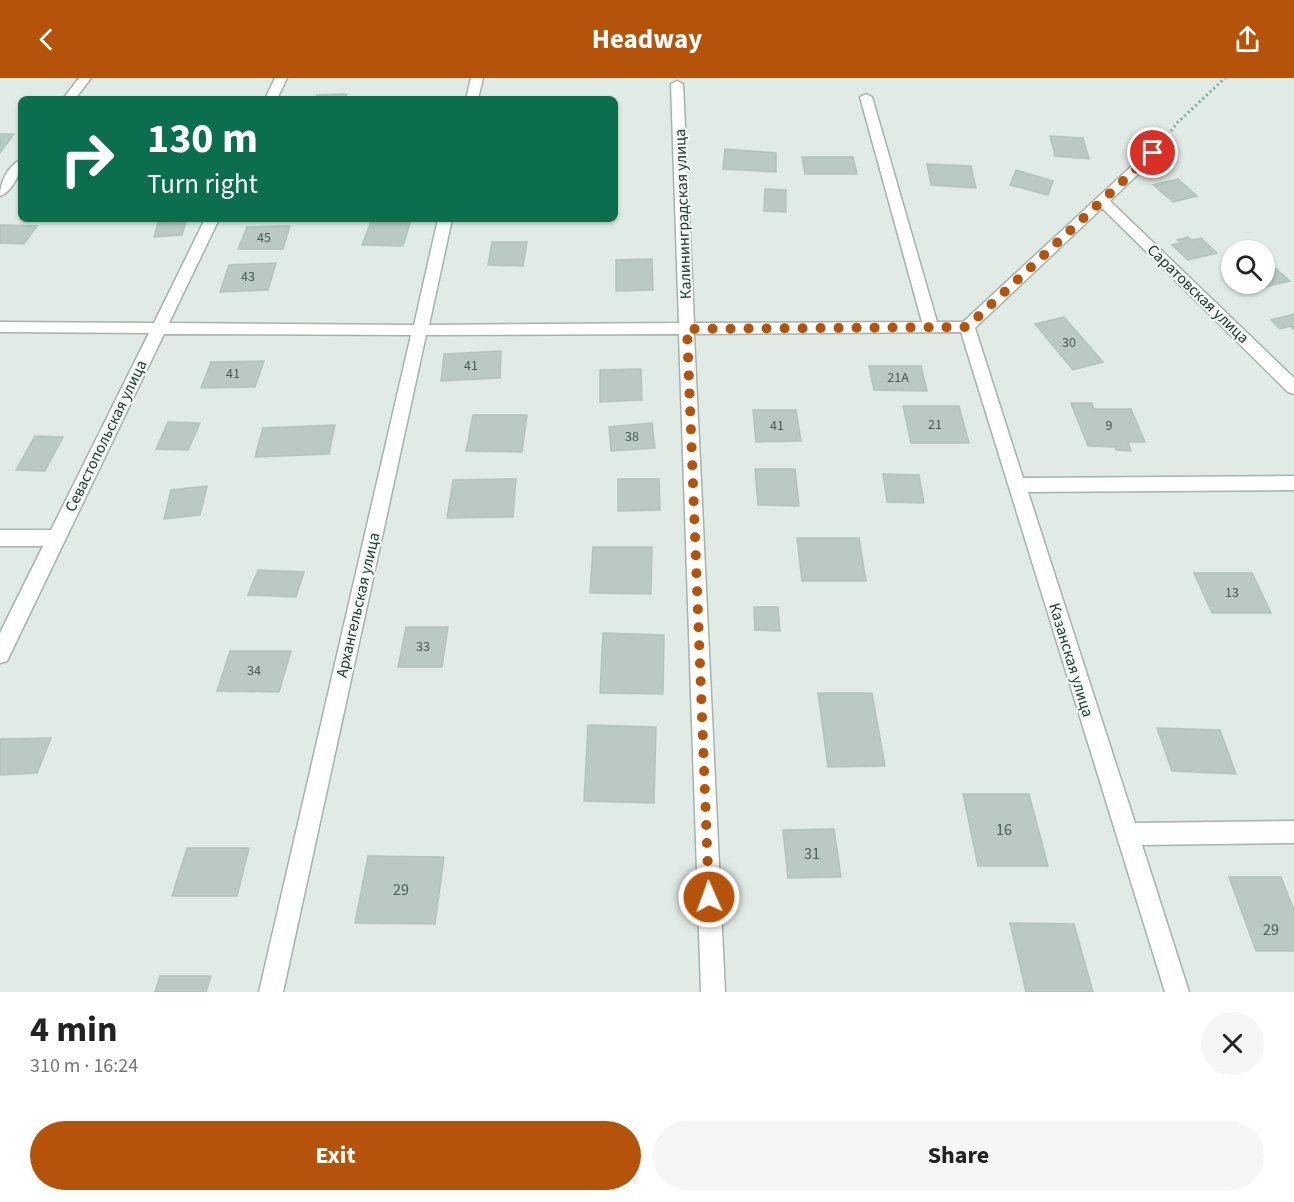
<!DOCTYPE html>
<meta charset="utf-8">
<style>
:root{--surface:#fff;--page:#f6f6f6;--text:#222;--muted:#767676;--accent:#b45309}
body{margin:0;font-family:"Source Sans 3",sans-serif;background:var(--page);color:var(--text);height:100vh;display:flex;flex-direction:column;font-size:22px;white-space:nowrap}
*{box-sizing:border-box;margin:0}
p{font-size:20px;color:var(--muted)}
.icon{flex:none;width:33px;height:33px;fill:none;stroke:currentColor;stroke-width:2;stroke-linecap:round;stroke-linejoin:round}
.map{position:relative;height:914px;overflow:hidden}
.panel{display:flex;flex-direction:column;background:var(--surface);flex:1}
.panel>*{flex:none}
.hud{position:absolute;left:18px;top:18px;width:600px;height:126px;border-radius:9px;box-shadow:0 2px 4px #0004;background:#0b6e4f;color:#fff;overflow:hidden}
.buttons{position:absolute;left:1221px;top:162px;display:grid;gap:12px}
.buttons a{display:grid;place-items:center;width:54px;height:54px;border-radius:50%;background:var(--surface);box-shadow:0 2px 4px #0004;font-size:30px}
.pin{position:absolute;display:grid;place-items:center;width:51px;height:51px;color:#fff;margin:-26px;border:3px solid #fff;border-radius:50%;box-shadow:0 2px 6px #0007}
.me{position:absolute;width:66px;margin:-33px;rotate:358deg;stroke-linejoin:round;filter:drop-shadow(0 0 4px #0008)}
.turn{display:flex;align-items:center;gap:21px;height:126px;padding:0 30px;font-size:27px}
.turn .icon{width:78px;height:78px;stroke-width:2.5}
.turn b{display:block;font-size:42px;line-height:51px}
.round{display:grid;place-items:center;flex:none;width:63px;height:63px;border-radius:32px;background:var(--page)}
.summary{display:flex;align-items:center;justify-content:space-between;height:102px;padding:0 30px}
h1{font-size:36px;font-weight:700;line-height:45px}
.cta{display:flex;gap:12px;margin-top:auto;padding:12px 30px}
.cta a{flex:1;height:69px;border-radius:36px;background:var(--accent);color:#fff;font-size:24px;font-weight:700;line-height:69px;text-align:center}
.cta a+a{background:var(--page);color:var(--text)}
header{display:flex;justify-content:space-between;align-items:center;height:78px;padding:0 30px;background:var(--accent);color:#fff;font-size:27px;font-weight:700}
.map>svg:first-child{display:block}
.building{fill:#bac9c1;stroke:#b4c4bc;stroke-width:1.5}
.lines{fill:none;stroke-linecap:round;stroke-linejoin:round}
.minor-casing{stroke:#a4b3ac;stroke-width:3}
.path{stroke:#83ad9c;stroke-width:3;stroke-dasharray:2 3;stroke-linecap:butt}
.minor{fill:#fff;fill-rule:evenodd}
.route{stroke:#b45309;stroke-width:10;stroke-dasharray:0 18}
.labels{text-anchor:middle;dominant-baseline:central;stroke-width:4.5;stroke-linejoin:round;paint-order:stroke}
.number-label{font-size:14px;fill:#485e56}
.street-label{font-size:16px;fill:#223b32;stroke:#f2f8f4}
.near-number-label{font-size:16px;fill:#485e56}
</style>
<header><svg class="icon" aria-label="back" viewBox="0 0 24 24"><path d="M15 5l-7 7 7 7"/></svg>Headway<svg class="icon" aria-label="share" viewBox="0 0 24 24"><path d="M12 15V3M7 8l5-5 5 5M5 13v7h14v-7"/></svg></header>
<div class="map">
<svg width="1294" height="914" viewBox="0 0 1294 914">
<rect width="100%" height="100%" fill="#e1ebe6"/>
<path class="building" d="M347 16 345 21H315L317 17Z
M0 56H14L0 75Z
M1050 58 1083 60 1089 81 1055 78Z
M725 71 776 75V94L723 91Z
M802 79H853L857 96H805Z
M927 86 971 88 976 110 931 107Z
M1016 92 1053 103 1048 117 1010 107Z
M1178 101 1197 118 1173 124 1153 107Z
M765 111 786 112V134L764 133Z
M372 141 411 142 403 168 362 167Z
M186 143 182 157 154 159 158 145Z
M0 147 37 148 24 166 0 165Z
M290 148 283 171H238L247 149Z
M1188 159 1192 162 1201 160 1217 175 1188 182 1172 167 1180 165 1177 162Z
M492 164H527L523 188 488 187Z
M652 181 653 212 616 213V182Z
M276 185 268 212 220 214 229 187Z
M1269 185 1290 203 1257 211 1251 206H1264V186Z
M1294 236V252L1290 248 1280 251 1271 242Z
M1064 239 1103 284 1073 292 1035 246Z
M501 273 500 300 441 303 444 276Z
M264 283 255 309 201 310 211 284Z
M869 288H921L927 313 874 312Z
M641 291 642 322 600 324V292Z
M1071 325H1092L1094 331H1131L1145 364H1128L1131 373 1116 372 1115 369 1088 368Z
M903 328H959L969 365H911Z
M753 332H796L801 363 756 364Z
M473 337H527L522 374 466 373Z
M168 344 200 345 188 372 156 371Z
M652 345 655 370 611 373 609 349Z
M335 347 329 376 255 379 263 350Z
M35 358 63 359 45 393 16 392Z
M755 391H795L799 428 758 427Z
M883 396 919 397 924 425 887 424Z
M516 401 513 439 447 440 453 402Z
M618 401H659L660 432 618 433Z
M207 408 200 437 164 441 171 412Z
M797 460H859L866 503H802Z
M593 469H652L651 516 590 515Z
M258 492 304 494 296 519 248 517Z
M1194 495H1252L1271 535H1212Z
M754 529H778L780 553 755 552Z
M406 549H448L442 589H398Z
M603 555 664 557 663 616 600 615Z
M230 573H291L279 614 217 613Z
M818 615H872L885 688 828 689Z
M588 647 656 649 654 725 584 723Z
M1157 650 1220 652 1236 696 1172 693Z
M51 660 37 695 0 697V661Z
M963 716H1029L1048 788H978Z
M834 751 841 799 788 800 783 752Z
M187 770H249L237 818H172Z
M368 778 444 779 435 846 355 845Z
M1229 799H1281L1294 832V873H1256Z
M1010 845 1074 846 1093 914H1026Z
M160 898H211L206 914H155Z"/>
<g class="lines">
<defs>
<path id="minor" d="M79 0H91L75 21H63Z
M275 0H287L277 21H265Z
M471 0H483L478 21H466Z
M677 3 683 6 694 245 922 244 860 19 866 16 872 19 937 244H963L1149 72 1153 71 1159 75 1157 78 1110 123 1294 300V316L1288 314 1102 130 975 250 1023 400 1294 398V412L1028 414 1135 745 1294 743V765L1142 767 1189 914H1165L961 254 694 256 725 914H701L679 256 426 257 283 914H259L411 257 164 256 7 583 0 585V555L43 468H0V452H51L149 255 0 254V244L154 245 205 141H219L169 245 414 247 438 141H452L429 247 679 245 671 6Z
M21 82C21 95 13 113 0 118 0 105 8 87 21 82Z"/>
</defs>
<use href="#minor" class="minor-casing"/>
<path class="path" d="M1165 61 1177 45 1225 0"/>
<use href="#minor" class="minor"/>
</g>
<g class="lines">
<path class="route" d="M709 819 687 251 967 249 1153 75"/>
</g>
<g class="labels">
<g class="number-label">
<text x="264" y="160">45</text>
<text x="248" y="199">43</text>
<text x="1069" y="265">30</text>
<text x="471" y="288">41</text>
<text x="233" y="296">41</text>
<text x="898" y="300">21А</text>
<text x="935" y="347">21</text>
<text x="777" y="348">41</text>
<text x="1109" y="348">9</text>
<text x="632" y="359">38</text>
<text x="1232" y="515">13</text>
<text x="423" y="569">33</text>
<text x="254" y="593">34</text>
</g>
<g class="street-label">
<text transform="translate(683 136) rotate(-92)">Калининградская улица</text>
<text transform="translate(1198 216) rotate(44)">Саратовская улица</text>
<text transform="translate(106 358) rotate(-64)">Севастопольская улица</text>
<text transform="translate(358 527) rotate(-77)">Архангельская улица</text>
<text transform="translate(1071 582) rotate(73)">Казанская улица</text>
</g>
<g class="near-number-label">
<text x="1004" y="752">16</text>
<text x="812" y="776">31</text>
<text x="401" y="812">29</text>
<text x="1271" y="852">29</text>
</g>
</g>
</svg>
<div class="buttons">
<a><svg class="icon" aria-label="search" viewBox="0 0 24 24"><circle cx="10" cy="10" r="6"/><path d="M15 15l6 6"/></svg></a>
</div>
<div class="pin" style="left:1153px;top:75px;background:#d93025"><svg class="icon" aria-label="arrive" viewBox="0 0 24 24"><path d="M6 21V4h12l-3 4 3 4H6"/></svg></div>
<svg class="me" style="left:709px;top:819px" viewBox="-20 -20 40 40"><circle r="17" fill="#b45309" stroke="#fff" stroke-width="3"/><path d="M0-11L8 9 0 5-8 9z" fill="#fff"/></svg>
<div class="hud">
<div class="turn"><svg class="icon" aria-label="right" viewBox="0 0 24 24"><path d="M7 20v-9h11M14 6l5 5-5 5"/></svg><div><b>130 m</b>Turn right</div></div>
</div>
</div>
<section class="panel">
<div class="summary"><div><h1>4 min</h1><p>310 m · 16:24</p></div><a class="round"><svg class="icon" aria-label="close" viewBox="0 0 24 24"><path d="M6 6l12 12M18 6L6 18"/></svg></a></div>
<div class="cta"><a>Exit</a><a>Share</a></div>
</section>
